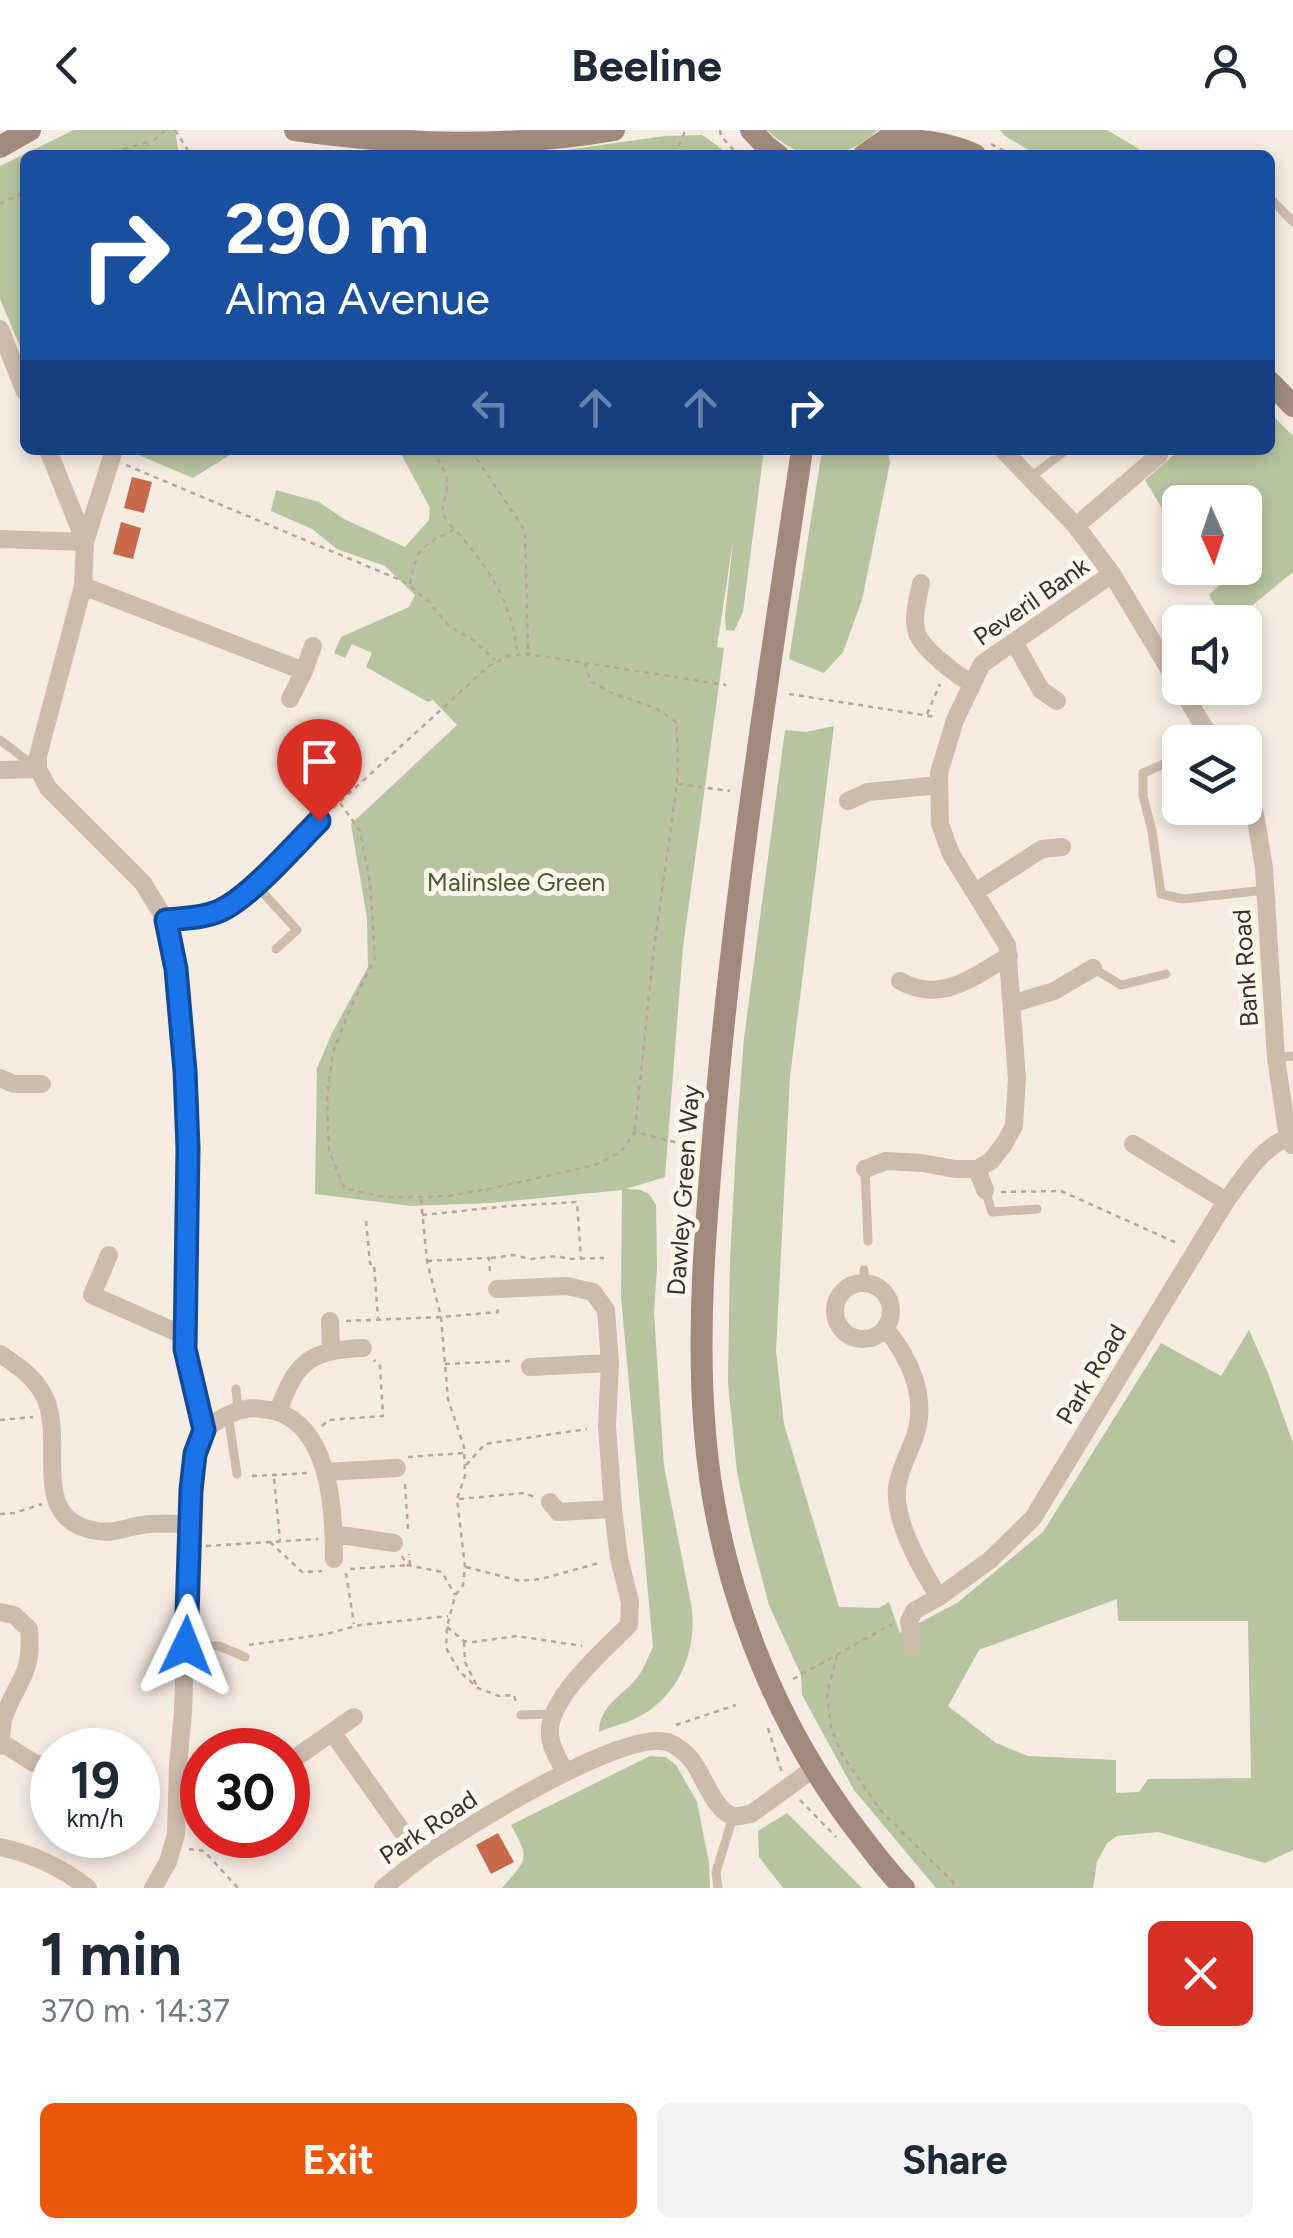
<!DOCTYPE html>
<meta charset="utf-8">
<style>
:root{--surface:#fff;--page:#f2f2f3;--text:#1f2937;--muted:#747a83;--accent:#ea580c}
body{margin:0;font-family:Figtree,sans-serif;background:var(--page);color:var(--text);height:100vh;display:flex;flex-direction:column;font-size:38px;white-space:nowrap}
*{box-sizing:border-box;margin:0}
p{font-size:32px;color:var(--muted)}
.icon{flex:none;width:55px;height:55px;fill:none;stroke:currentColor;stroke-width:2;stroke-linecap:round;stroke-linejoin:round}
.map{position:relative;height:1758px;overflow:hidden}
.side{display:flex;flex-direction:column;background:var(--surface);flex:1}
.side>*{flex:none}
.banner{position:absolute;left:20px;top:20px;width:1255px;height:305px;border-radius:15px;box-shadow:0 5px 15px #0003;background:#1a4fa0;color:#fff;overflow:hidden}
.needle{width:65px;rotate:177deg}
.tools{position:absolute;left:1162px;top:355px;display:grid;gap:20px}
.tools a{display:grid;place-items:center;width:100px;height:100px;border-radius:15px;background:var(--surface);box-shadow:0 5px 15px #0003;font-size:50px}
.speed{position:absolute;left:30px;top:1598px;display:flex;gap:20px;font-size:50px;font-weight:700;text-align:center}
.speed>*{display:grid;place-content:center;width:130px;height:130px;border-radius:50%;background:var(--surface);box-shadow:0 5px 15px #0003;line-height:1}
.speed small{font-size:25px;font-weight:400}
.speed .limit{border:15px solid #d22;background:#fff;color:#111}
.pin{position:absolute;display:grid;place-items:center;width:85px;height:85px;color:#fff;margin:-102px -42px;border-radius:50% 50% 50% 0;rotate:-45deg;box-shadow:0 0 10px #0007}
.pin .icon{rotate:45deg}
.me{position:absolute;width:110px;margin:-55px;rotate:2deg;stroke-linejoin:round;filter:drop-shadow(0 0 8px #0008)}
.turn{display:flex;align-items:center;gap:35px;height:210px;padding:0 40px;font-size:45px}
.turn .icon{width:130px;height:130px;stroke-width:2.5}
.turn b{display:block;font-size:70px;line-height:85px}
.lanes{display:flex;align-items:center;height:95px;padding:0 40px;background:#0003;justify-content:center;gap:50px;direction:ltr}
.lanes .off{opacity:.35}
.round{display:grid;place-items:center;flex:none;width:105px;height:105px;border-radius:15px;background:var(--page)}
.head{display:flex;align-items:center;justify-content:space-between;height:170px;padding:0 40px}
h1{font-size:60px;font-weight:700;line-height:75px}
.action{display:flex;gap:20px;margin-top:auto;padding:20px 40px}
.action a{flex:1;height:115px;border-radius:15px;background:var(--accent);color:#fff;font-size:40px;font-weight:700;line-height:115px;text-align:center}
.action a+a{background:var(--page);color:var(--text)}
header{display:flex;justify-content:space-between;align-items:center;height:130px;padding:0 40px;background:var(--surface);font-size:45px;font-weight:700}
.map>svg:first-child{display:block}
.green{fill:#b8c4a0;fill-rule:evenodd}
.building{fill:#c8694b}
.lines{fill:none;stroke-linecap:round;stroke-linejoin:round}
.path{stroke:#b9a596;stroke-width:2.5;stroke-dasharray:5 5;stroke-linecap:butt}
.lane{stroke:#cdbbac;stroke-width:9}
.street{stroke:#cdbbac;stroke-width:18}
.secondary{stroke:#a18a7d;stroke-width:22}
.route-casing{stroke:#114b97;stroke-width:25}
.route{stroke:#1a73e8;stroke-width:18}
.labels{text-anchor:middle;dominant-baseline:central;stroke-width:10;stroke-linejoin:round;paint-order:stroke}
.street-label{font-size:25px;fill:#3b302b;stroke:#fbf5ee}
.park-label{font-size:25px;fill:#4a5a2e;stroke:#fbf5ee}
</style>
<header><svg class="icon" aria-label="back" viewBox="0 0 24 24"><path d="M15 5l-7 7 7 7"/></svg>Beeline<svg class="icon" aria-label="person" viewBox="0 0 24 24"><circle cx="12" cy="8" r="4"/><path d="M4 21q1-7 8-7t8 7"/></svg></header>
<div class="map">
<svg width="1293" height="1758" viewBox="0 0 1293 1758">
<rect width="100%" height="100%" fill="#f4ebe1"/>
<path class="green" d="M74 0H175L179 25H25V228L0 169V36Z
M767 0H878C843 33 801 34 767 0Z
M1000 0H1107L1149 25H1037L1005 6Z
M702 5 730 25H531L665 6Z
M1270 283 1293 306V442L1232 492H1225L1209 465 1237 438H1245V430L1248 426 1245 422V372H1180V408L1145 350 1179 320H1270Z
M132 320H238L193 348 131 322Z
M399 320H764L743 482 734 501 726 500 725 486 733 411 717 517 724 518 683 817 665 1047 626 1059 641 1060 650 1065 656 1075 657 1137 654 1183 664 1336 692 1479C696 1520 681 1561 644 1584 631 1592 613 1596 599 1602 599 1576 622 1566 637 1548 644 1539 648 1527 653 1517L621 1167 622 1060 490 1073 411 1076 315 1064 317 938 332 903 368 837 367 788 351 694 457 595 433 570 428 572 366 537 372 523 352 514 345 528 334 523 341 507 409 477 415 465 385 436 337 419 312 399 271 381 276 360 319 372 344 389 405 417 429 390 430 378Z
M822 320H888L890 333 862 470 843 522 824 543 789 529Z
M834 596 790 947 776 1221 784 1294 839 1477 879 1478 889 1472 900 1503 957 1473 1043 1402 1161 1213 1221 1246 1249 1200 1268 1243 1293 1313V1720L1265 1733 1158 1702 1117 1706 1107 1713 1097 1732 1093 1758H936L854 1660 802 1565 801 1545 769 1475 750 1403 737 1342 728 1254 730 1129 737 999 744 908 785 600 806 602ZM1117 1469 1118 1491H1248L1251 1648 1148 1649 1139 1662 1116 1663V1630L1028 1626 996 1613 948 1576 979 1520Z
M650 1626 666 1627 676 1635 697 1672 709 1733 710 1758H502C528 1728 530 1730 511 1695Z
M787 1683 862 1758H783L759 1727 758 1701Z"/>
<path class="building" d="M132 347 152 352 144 383 124 378Z
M121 392 141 398 133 429 113 424Z
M498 1703 514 1732 491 1744 476 1715Z"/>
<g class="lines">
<path class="path" d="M175 0 191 25
M720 0 721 6 738 25
M991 14 1012 25
M104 25 151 11
M144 25 143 19 166 0
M675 25 685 1
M0 74 25 62
M432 320C438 330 445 339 447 351 450 372 432 375 453 398
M471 320 525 401 528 522
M126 335 405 452 428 471 449 496 473 510 495 530
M410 454C417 417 421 416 455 399 487 437 511 469 517 520
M585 533 591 552 612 563 655 578 676 592 678 628 677 654 653 825 635 1001
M789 564 936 587
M927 584 940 554
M678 654 730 661
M340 673 360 701 370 752 375 828 350 879 333 922 327 965 329 1020 344 1058 384 1067H420L448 1066 498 1057 595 1035 621 1022 635 1002 694 1017
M333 678 489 536 508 526 528 524 726 555
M1001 1062 1061 1061 1177 1113
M421 1069 427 1131 441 1187 448 1269 464 1317 465 1346 457 1369 465 1437 463 1455 455 1466 447 1497 446 1518 460 1542 478 1558 499 1566 514 1565 516 1573
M422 1085 509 1076 577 1072 581 1129
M366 1091 370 1134H374L378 1188
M491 1128 513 1125 531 1129 557 1126 569 1129 604 1128
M427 1131 489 1128 490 1142
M346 1191 441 1187 498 1182 497 1177
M445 1234 511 1231
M0 1290 33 1287
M322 1296 329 1290 383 1286 380 1236 374 1230
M408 1327 464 1323
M466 1335 485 1314 587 1299
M252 1346 309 1343
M274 1349 280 1410
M405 1354 408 1401
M459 1369 524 1363 535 1367
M0 1384 14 1383 42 1374
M270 1412 302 1442 322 1441
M206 1416 318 1409
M402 1426 407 1435 442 1442 455 1465
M466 1437 520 1451 541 1449 599 1433
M350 1439 410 1435 409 1424
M346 1443 354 1494
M447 1497 464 1511 473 1512 517 1506 582 1516
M464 1512 465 1532 477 1556
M249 1515 326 1504 360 1495 448 1486
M837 1525 827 1565 831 1598 843 1626 881 1681 959 1758
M793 1549 892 1494
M676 1595 736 1575
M768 1598 782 1643
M800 1670 836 1707
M189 1719 204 1721 238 1758"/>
<path class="lane" d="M412 0 416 25
M1270 68 1293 92
M1031 347 1066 320
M0 610 36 637
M1180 627 1143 643V666L1152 701 1161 764 1183 769 1265 760
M255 754 297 800 276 819
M1093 838 1121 855 1166 844
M1276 928 1293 926
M865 1039 868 1111
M985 1060 992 1082 1037 1079
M864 1153V1140
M236 1259 238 1279
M228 1285 237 1344
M185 1516H219L245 1527
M521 1585 553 1584
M718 1758 716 1742 733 1687"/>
<path class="street" d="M0 199 25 262
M48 320 85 412 83 456 38 626V639L48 658 143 753 166 791 207 785 232 774 319 691
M1003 320 1076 396 1112 444 1213 612
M1076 396 1159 325
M0 409 85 412 114 320
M921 453C918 468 912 488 917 503 922 519 957 545 972 554
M83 456 304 541
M1014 512 1041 560 1057 571
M290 569 304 541 313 516
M0 640 38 639
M1245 667 1255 684 1264 738 1276 928 1288 1008 1292 1015
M848 671 868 662 939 655
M975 762 1042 719 1062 717
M900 851C941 874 973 847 1009 826
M1012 874 1054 861 1093 838
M0 948 14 954H42
M1133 1014 1226 1071
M865 1039 886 1031 922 1033 955 1039H977L991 1031 1004 1014 1014 996 1017 949 1007 815 951 724 940 694 939 643 955 590 982 534 1112 444
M977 1039 985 1060
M109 1125 92 1165 185 1206
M835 1181a28 28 0 1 1 56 0a28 28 0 1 1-56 0Z
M497 1159 567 1156 593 1162 606 1180 610 1233 607 1296 613 1379 619 1428 630 1472 629 1495C605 1519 547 1569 550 1604 550 1617 559 1630 565 1642
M330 1191 331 1221
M885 1198C910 1228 928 1267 915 1306 909 1323 899 1341 897 1358 894 1393 921 1439 939 1467
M0 1224C17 1235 35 1247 44 1266 67 1311 26 1390 97 1401 113 1404 127 1397 142 1395 158 1392 173 1394 189 1394
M530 1237 610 1233
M278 1282C296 1231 310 1220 363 1218
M205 1300C219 1288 242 1275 262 1279 270 1280 278 1281 285 1285 331 1308 334 1384 334 1429
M325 1342 397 1338
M550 1372 558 1382 613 1379
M334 1404 394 1413
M0 1482 14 1485 29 1499C33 1544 19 1548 5 1584 1 1594 2 1606 0 1616
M912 1515 909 1491 914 1481 939 1467 990 1430 1033 1388 1226 1071C1243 1049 1261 1017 1288 1008
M332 1602 421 1728
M2 1613 34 1633 52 1637
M288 1633 354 1587
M0 1717C34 1724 61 1737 88 1758
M153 1758 168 1732 176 1704 178 1635 183 1583 189 1394 195 1324 205 1300 185 1219 188 1018 185 941 176 839 166 791
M383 1758C401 1744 418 1729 437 1717 476 1692 630 1595 670 1613 702 1628 701 1657 721 1678 724 1682 729 1684 733 1687L751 1684 813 1639"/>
<path class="secondary" d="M295 0C403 15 506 19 614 0
M751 0 766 16 778 25
M887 9C917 10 948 12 975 25
M0 17 30 0
M864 25 887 9 896 0
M1270 252 1293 276
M802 320C769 542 734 763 715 986 706 1091 696 1198 705 1303 717 1448 772 1592 861 1706 875 1724 888 1742 904 1758"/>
</g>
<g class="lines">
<defs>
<path id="route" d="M186 1516 191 1360 195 1324 204 1300 185 1219 188 1018 185 941 176 839 166 790C186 788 209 788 227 777 256 760 294 716 319 691"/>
</defs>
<use href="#route" class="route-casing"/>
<use href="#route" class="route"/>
</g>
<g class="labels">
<g class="street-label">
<text transform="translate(1031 471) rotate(-35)">Peveril Bank</text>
<text transform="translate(1245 838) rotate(-94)">Bank Road</text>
<text transform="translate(683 1060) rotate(-86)">Dawley Green Way</text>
<text transform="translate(1091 1244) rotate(-59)">Park Road</text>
<text transform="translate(428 1697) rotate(-34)">Park Road</text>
</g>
<g class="park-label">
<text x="516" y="752">Malinslee Green</text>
</g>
</g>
</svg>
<div class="tools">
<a><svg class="needle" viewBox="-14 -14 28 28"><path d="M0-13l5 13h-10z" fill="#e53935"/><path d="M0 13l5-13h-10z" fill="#747a83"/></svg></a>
<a><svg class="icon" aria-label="sound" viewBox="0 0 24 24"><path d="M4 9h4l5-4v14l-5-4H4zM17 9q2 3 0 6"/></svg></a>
<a><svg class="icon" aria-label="layers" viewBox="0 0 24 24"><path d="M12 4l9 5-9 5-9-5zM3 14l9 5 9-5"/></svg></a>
</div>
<div class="speed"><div>19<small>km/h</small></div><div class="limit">30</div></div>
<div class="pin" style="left:319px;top:691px;background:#d93025"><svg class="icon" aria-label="arrive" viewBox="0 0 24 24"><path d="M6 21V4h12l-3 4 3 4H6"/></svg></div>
<svg class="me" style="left:186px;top:1516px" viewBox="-20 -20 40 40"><path d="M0-17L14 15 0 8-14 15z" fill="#1a73e8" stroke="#fff" stroke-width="4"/></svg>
<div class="banner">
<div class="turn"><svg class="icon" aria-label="right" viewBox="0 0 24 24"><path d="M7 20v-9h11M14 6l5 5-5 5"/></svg><div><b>290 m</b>Alma Avenue</div></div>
<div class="lanes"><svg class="icon off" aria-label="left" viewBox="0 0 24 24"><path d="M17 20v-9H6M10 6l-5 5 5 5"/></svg><svg class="icon off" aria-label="ahead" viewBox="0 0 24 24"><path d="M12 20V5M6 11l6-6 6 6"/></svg><svg class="icon off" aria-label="ahead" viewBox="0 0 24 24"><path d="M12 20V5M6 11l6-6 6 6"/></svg><svg class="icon" aria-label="right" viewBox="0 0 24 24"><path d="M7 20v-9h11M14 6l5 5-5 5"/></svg></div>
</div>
</div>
<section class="side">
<div class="head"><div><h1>1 min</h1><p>370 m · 14:37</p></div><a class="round" style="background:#d93025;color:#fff"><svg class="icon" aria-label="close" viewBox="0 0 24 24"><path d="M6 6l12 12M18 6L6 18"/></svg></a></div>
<div class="action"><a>Exit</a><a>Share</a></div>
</section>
